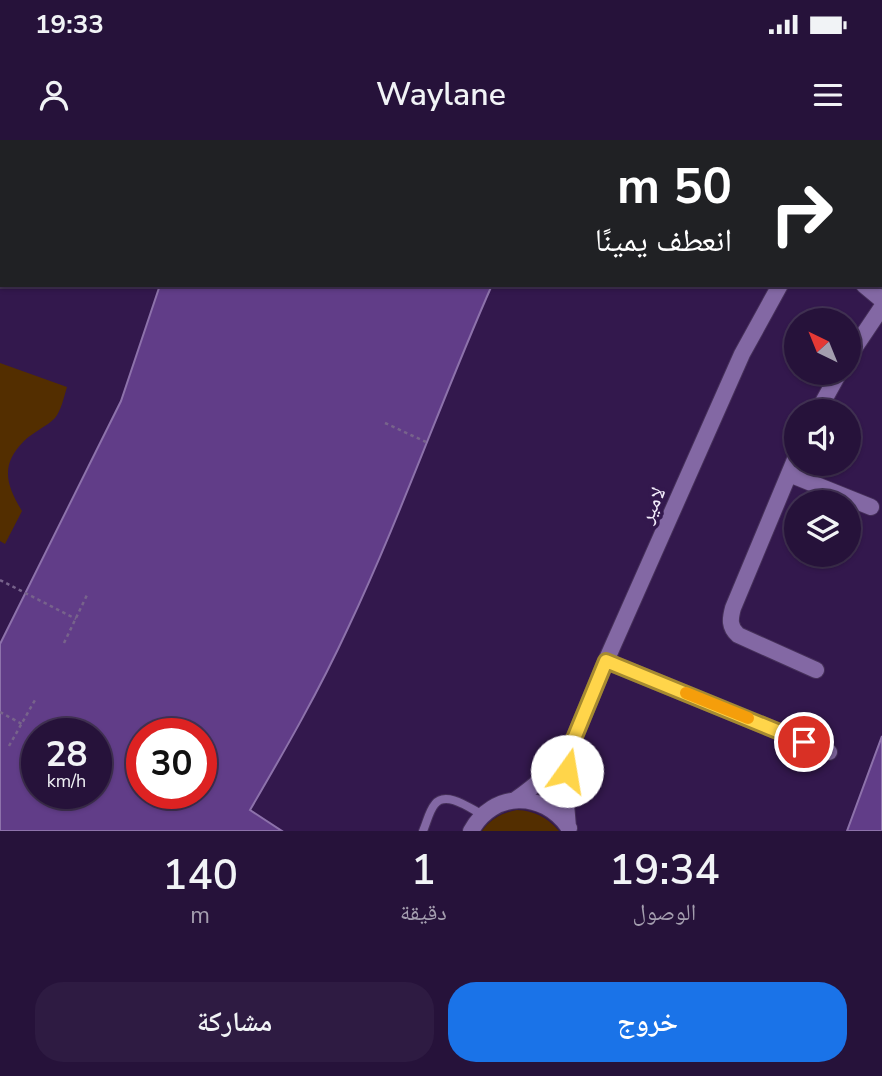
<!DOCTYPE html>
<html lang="ar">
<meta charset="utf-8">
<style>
:root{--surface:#26123a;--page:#2e1b42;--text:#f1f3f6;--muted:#a49eaf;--line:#423254;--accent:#1a73e8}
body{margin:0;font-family:"Nunito Sans","Noto Naskh Arabic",sans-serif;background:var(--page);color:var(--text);direction:rtl;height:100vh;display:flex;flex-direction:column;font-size:26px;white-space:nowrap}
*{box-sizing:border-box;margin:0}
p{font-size:23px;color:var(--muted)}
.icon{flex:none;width:38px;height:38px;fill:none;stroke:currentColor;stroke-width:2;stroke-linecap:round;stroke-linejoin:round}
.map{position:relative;height:691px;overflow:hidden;direction:ltr}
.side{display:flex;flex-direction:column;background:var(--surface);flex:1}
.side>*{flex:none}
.banner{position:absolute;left:0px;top:0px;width:882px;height:147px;box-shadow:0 2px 5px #0004,0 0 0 2px var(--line);direction:rtl;background:#202124;color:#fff;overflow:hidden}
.needle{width:46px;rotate:317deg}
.fabs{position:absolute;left:784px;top:168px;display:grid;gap:14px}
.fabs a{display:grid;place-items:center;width:77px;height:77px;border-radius:50%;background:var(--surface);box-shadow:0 2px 5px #0004,0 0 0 2px var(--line);font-size:35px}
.speed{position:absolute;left:21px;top:578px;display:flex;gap:14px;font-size:35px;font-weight:700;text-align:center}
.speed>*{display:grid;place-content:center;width:91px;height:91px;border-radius:50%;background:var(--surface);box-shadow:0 2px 5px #0004,0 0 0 2px var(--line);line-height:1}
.speed small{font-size:18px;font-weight:400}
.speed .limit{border:10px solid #d22;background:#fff;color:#111}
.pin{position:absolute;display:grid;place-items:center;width:60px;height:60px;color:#fff;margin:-30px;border:4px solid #fff;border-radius:50%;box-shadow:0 2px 7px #0007}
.me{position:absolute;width:77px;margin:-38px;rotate:13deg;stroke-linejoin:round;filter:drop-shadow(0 0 5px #0008)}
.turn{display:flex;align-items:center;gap:24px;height:147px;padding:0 35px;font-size:32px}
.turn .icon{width:91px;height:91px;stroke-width:2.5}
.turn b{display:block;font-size:49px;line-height:60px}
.eta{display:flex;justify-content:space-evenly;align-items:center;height:119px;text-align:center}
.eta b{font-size:42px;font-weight:600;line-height:49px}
.button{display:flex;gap:14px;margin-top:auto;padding:14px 35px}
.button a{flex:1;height:80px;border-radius:28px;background:var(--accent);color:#fff;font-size:28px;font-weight:600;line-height:80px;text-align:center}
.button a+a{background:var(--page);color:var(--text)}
.status{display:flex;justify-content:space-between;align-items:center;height:49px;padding:0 35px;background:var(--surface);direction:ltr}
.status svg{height:19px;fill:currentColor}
header{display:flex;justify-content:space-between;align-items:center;height:91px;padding:0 35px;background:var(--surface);font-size:32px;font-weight:600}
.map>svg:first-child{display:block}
.green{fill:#532e00}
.water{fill:#613d88;stroke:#8d72ab;stroke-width:2;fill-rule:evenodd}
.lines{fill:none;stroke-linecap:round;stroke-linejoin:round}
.lane-casing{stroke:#46305a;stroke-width:10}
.street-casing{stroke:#46305a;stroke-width:18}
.path{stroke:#77638b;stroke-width:2.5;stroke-dasharray:3.5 3.5;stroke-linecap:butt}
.lane{stroke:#8368a4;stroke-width:8}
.street{stroke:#8368a4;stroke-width:16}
.route-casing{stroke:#a68a30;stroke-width:18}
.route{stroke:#ffd54a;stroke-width:12}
.slow{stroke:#f59e0b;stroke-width:12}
.labels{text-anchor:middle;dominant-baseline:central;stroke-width:7;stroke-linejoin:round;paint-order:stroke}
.street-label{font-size:21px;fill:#f4eefc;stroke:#33184d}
</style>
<div class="status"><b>19:33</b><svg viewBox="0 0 49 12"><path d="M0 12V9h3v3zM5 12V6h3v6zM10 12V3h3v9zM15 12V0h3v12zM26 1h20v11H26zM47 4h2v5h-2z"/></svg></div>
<header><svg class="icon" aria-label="menu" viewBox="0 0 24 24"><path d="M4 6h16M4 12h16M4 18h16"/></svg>Waylane<svg class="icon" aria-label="person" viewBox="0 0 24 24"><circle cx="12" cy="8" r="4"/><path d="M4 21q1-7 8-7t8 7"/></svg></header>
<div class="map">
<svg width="882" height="691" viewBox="0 0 882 691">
<rect width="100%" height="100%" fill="#33184d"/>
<path class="green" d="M0 223 67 247C64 257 61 271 55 278 46 287 33 292 24 301 0 325 6 345 22 371L5 404 0 401Z
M517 670C535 671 547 677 559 691H482C491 679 501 673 517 670Z"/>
<path class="water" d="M209 0H557L556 2H208Z
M160 145H492C442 258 401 376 348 488 319 551 285 610 250 670L282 691H0V504L121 261ZM37 593H96V653H37ZM142 593H201V653H142Z
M882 596V691H847Z"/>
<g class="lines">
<defs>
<path id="lane" d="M423 691C427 682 429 671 435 664 446 650 471 669 483 675"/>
<path id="street" d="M17 2 18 0
M821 2V0
M880 18 882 16
M0 50 2 45
M880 125 882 126
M864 145 882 160
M849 216 882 167
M818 271 839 233
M796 317 733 468C730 479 729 487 738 495L816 530
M789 334 871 367
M606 521 829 612
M515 660C538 644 553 630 570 608
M568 687 566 664 567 631 571 606 606 521 742 214 780 145
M471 691C493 651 543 650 569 688"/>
</defs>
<use href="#lane" class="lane-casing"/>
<use href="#street" class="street-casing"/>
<path class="path" d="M861 2 862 0
M385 283 426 302
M0 440 76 479
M64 503 87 455
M0 572 22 584
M9 606 35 560"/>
<use href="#lane" class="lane"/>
<use href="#street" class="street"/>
</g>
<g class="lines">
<defs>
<path id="route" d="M567 631 571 606 606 521 804 602"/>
</defs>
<use href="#route" class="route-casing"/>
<use href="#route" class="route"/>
<path class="slow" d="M686 553 748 578"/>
</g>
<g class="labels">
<g class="street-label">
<text transform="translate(652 365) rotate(-66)">لامير</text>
</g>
</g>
</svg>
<div class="fabs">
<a><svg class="needle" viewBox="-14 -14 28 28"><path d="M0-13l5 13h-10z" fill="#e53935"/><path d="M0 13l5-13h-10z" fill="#a49eaf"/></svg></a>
<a><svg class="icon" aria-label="sound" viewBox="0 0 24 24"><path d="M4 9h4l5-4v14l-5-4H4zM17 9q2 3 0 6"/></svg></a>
<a><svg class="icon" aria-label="layers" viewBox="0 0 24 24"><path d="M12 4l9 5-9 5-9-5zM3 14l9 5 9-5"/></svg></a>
</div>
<div class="speed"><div>28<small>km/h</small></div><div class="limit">30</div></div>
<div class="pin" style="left:804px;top:602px;background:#d93025"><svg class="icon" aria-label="arrive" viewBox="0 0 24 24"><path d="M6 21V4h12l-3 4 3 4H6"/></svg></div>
<svg class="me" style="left:567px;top:631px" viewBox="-20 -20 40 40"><circle r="19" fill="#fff"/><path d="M0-13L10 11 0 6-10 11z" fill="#ffd54a"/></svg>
<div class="banner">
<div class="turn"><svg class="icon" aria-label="right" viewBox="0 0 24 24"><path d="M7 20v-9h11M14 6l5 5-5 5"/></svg><div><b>50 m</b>انعطف يمينًا</div></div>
</div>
</div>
<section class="side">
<div class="eta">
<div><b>19:34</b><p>الوصول</p></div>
<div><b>1</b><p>دقيقة</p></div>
<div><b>140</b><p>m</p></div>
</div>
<div class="button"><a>خروج</a><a>مشاركة</a></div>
</section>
